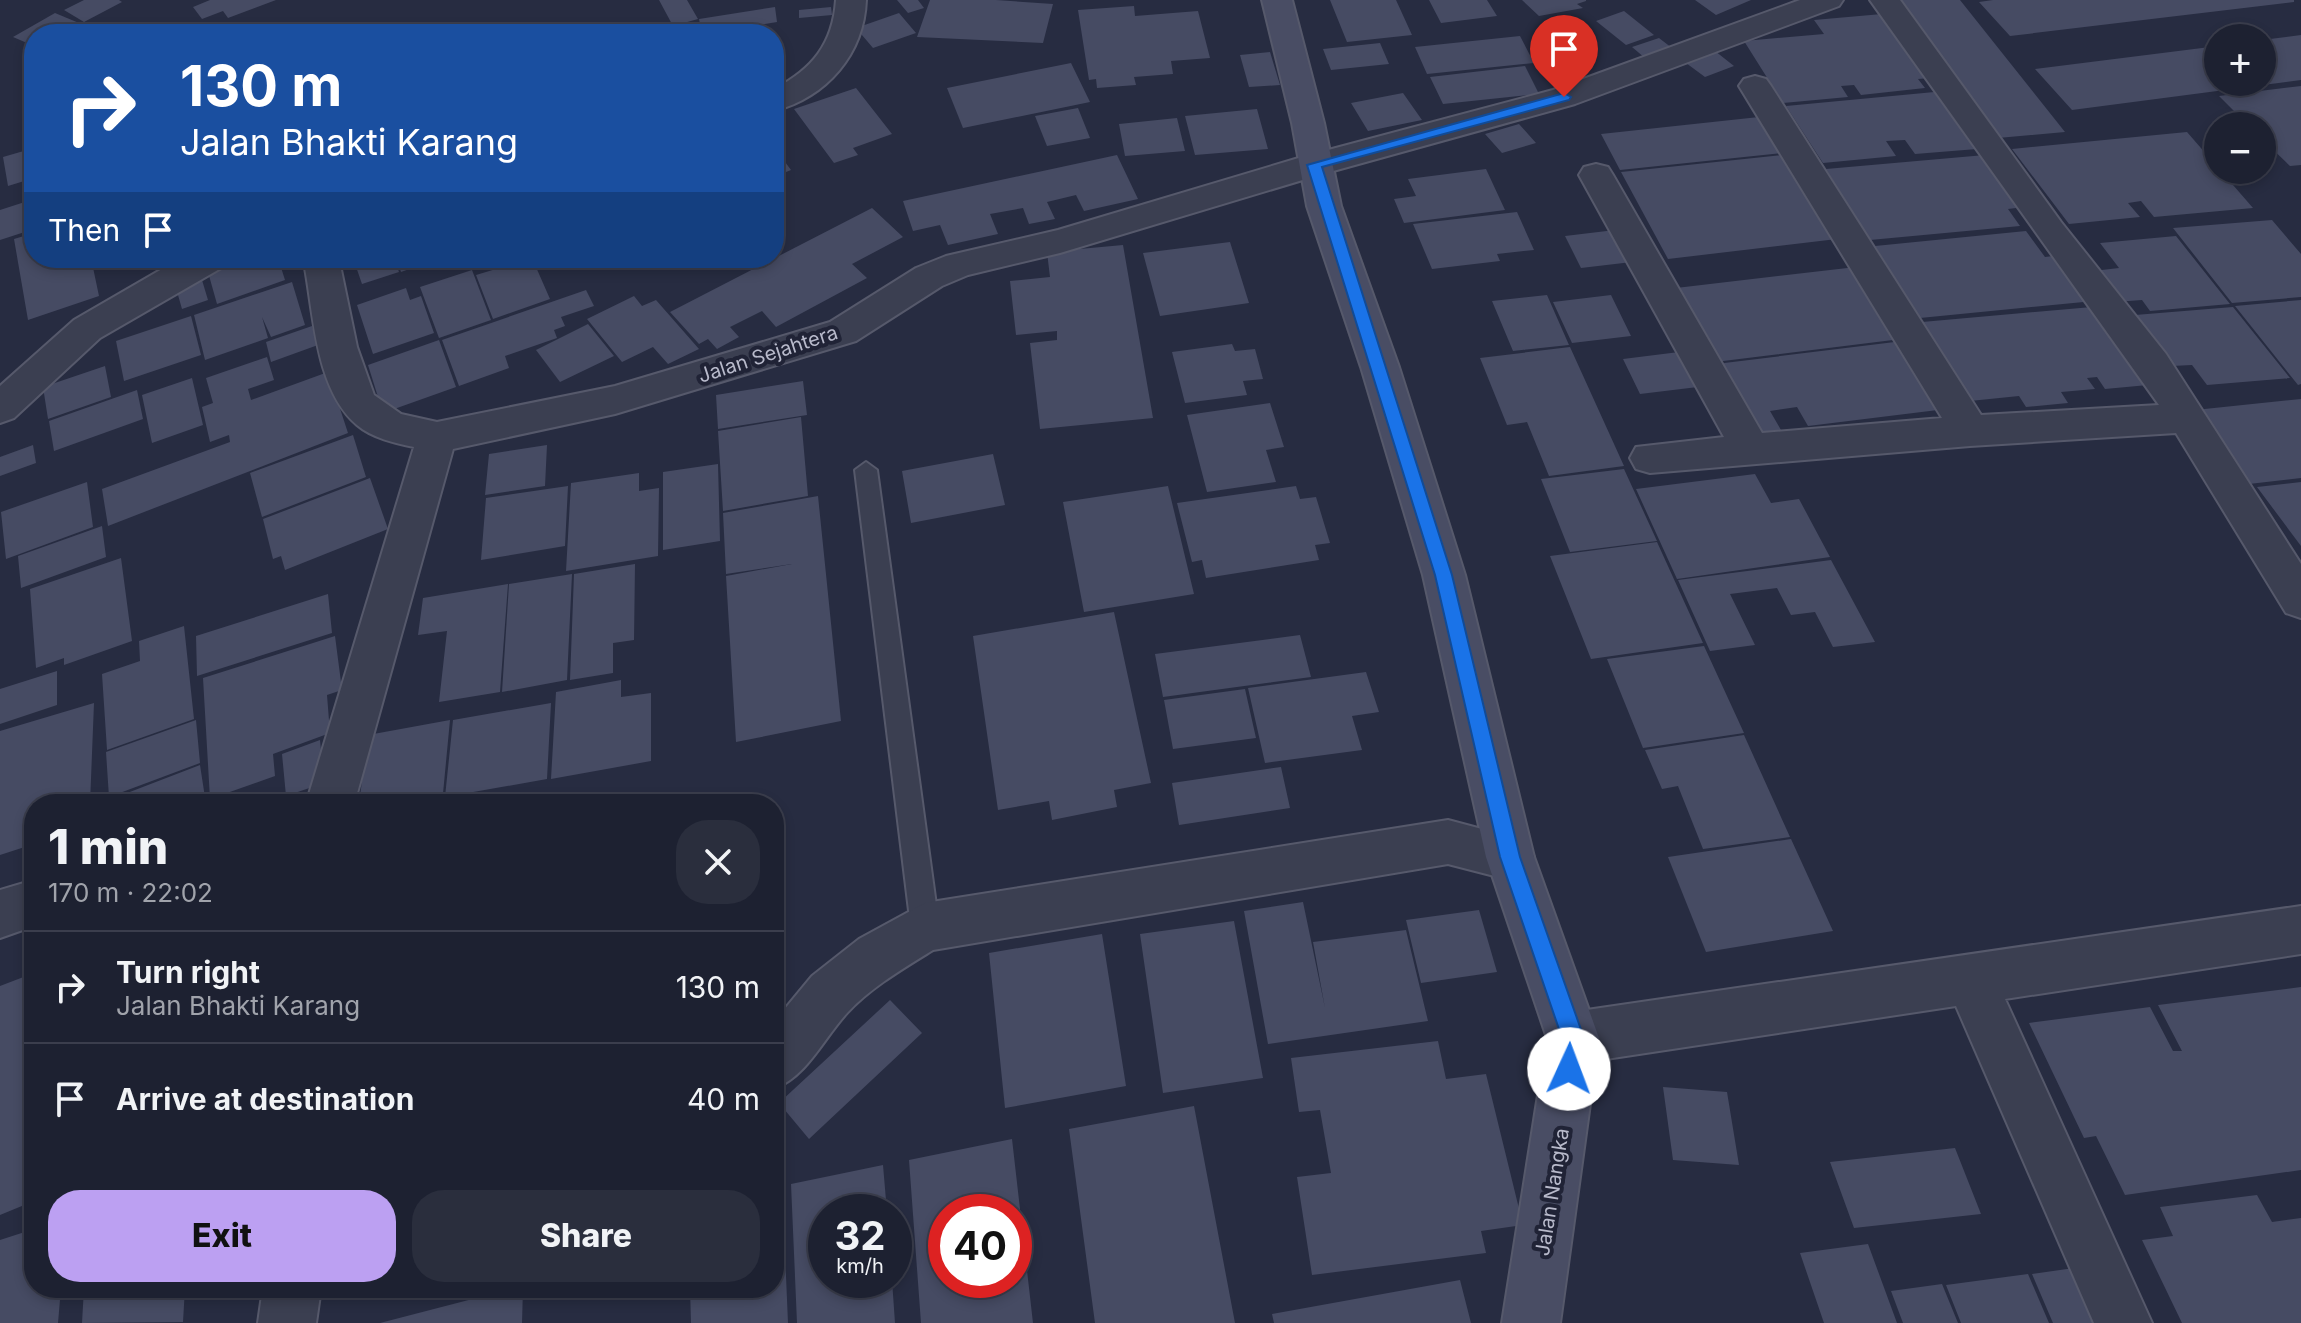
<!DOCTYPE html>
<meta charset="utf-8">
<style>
:root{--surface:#1d2131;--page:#2a2e3d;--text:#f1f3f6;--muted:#a0a3ab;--line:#3b3e4d;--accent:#bca0f2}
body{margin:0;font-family:Inter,sans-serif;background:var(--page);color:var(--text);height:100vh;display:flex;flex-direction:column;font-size:30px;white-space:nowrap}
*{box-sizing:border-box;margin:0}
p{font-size:26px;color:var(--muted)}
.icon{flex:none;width:44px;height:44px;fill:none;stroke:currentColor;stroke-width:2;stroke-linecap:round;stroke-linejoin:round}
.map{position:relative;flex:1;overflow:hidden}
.drawer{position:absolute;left:24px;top:794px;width:760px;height:504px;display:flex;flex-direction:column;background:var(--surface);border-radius:32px;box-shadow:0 4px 12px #0003,0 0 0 2px var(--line)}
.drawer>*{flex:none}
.banner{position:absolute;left:24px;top:24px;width:760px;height:244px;border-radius:32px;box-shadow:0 4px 12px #0003,0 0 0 2px var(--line);background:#1a4fa0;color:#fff;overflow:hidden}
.buttons{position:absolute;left:2204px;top:24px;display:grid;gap:16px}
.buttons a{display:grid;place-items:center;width:72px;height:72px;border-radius:50%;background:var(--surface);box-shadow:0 4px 12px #0003,0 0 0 2px var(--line);font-size:40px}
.speed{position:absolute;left:808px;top:1194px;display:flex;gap:16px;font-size:40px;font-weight:700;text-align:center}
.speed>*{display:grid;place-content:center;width:104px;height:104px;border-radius:50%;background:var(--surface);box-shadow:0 4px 12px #0003,0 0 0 2px var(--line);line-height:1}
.speed small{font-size:20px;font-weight:400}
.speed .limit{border:12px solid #d22;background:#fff;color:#111}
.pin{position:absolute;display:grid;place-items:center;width:68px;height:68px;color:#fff;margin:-82px -34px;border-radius:50% 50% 50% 0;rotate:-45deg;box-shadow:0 0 8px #0007}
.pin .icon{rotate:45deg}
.me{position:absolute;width:88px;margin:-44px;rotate:2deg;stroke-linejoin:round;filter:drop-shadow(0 0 6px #0008)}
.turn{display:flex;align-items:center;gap:28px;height:168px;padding:0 24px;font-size:36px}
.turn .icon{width:104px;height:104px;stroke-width:2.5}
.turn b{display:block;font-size:56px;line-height:68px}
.then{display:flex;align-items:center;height:76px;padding:0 24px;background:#0003;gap:16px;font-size:30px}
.round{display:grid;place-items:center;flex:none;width:84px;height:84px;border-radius:32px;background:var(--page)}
.headline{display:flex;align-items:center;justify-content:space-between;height:136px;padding:0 24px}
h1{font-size:48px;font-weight:800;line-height:60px}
.cta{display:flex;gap:16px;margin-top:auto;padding:16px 24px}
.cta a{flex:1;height:92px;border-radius:32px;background:var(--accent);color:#111;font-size:32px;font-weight:800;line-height:92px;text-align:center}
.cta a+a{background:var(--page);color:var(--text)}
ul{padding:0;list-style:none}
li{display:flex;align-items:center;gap:24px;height:112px;padding:0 24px;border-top:2px solid var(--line)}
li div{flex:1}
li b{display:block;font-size:30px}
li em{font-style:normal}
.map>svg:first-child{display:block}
.building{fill:#464b63;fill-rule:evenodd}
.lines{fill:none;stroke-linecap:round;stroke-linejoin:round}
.lane-casing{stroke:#56596b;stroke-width:4}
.street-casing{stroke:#56596b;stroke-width:4}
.secondary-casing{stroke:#56596b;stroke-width:4}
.lane{fill:#3b3f51;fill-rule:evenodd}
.street{fill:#3b3f51;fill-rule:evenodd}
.secondary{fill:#494d64;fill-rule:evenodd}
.route{fill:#1a73e8;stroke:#114b97;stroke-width:2}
.labels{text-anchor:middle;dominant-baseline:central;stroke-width:8;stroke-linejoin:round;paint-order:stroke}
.street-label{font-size:20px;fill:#b8bacb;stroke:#202336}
</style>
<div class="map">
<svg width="2301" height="1323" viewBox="0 0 2301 1323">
<rect width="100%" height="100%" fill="#272c41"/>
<path class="building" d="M84 0H119L122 2 84 22 64 10Z
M210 0H276L228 18 223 11 202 19 193 7Z
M659 0H687L698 19 673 26Z
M897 0H918L924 8 908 13Z
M930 0H996L1053 4 1043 43 917 37Z
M1330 0H1396L1412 35 1347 42Z
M1429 0H1487L1497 16 1441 23Z
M1522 0H1586V1L1577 4 1583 8 1539 16Z
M1695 0H1751L1716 15Z
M1895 0H1960L2065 132 1998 138Z
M1993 0H2294V2L2010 36 1979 2Z
M1134 6 1135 16 1198 11 1210 58 1171 61 1173 74 1134 77 1136 85 1097 88 1096 79 1089 80 1078 10Z
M775 7 777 22 702 34 699 19Z
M831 7 832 15 799 18V10Z
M1624 11 1654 35 1626 45 1596 21Z
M55 13 79 23 60 34H34V46L13 37Z
M899 13 916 33 873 48 856 28Z
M1882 14 1930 78 1918 79 1925 88 1861 95 1854 85 1841 86 1848 97 1783 103 1744 41 1824 34 1814 20Z
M2301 35V80L2072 110 2035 69 2218 46V82H2262V40Z
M1520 36 1534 63 1427 74 1415 47Z
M1659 38 1672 48 1645 58 1632 47Z
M1380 43 1389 64 1331 70 1323 49Z
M1715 51 1734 66 1705 77 1686 63Z
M1270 52 1280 85 1249 87 1240 55Z
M1071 63 1090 102 963 128 947 88Z
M1525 66 1539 94 1443 104 1430 77Z
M2301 86V165L2290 166 2262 139V126H2249L2219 96Z
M856 88 892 134 853 148 858 155 834 163 794 109Z
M1945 91 1971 127 1961 128 1977 149 1915 154 1905 140 1886 141 1896 156 1823 163 1786 106Z
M1403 93 1422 120 1368 131 1351 103Z
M1078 108 1090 138 1047 146 1035 116Z
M1257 109 1268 149 1195 155 1185 116Z
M1759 117 1782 153 1620 170 1601 134Z
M1177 118 1185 151 1125 156 1119 124Z
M1519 124 1536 143 1502 153 1485 134Z
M2187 132 2253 208 2154 217 2141 201 2128 203 2140 217 2069 224 2012 149Z
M774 147 791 170 774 177Z
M34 148V178L8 186 3 157Z
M1117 155 1138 199 1084 211 1076 195 1047 202 1055 219 1029 224 1023 208 990 214 998 234 948 245 940 225 913 231 903 201Z
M1783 155 1837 239 1668 259 1621 172Z
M1985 155 2024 207 2008 209 2020 226 1870 240 1826 169Z
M1486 169 1505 210 1404 223 1394 199 1416 196 1408 179Z
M34 199V229L0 240V210Z
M872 208 903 237 852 264 867 278 776 327 762 311 730 327 739 337 717 349 708 339 699 344 670 312Z
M1517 212 1534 250 1497 254 1500 261 1432 269 1413 224Z
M2272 220 2301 254V297L2232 303 2173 228Z
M1615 230 1632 262 1581 268 1565 236Z
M2026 231 2045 257 2061 255 2094 301 1920 318 1875 246Z
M34 233V258H91L99 296 28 320 14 239Z
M2176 236 2230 304 2150 311 2142 300 2115 302 2093 271 2119 268 2100 243Z
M1230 242 1249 303 1160 316 1143 253Z
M1123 245 1153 418 1040 429 1030 343 1057 340V331L1016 335 1010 281 1050 277 1047 252Z
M251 258H278L285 280 217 304 208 272Z
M353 258H394L399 272 362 284Z
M396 258H434L435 260 401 272Z
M532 258 550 299 493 319 476 275Z
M1856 267 1901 339 1715 362 1676 288Z
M472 270 491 320 439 338 420 287Z
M202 280 208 300 182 309 176 288Z
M292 282 305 325 271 337 262 317 268 338 205 360 194 315Z
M406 288 410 300 421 296 434 333 373 354 357 305Z
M586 290 594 306 561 317 565 326 554 330 557 338 505 356 509 368 459 386 442 340Z
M1547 295 1569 345 1513 351 1492 301Z
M1611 295 1631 336 1572 343 1553 302Z
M634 296 642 306 656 300 699 349 668 364 653 347 622 362 587 319Z
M2301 300V384L2298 385 2235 306Z
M2092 307 2148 385 2105 389 2097 377 2087 378 2095 389 2061 392 2068 403 2026 407 2019 396 1970 401 1922 322Z
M2233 307 2290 378 2207 385 2192 365 2172 366 2135 315Z
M191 316 201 355 124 381 116 341Z
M588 324 614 356 560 382 536 350Z
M312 326 318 345 271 362 266 342Z
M439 340 456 387 383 413 368 365Z
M1903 341 1946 409 1808 426 1797 407 1770 411 1781 430 1753 433 1716 364Z
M1232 344 1235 351 1255 349 1263 379 1243 381 1247 395 1185 403 1172 352Z
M1570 347 1624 466 1549 476 1527 422 1507 425 1480 358Z
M1687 351 1706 386 1640 394 1623 359Z
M267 357 274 380 248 389 251 400 328 372 348 433 108 526 102 489 230 442 229 435 210 442 202 407 213 403 206 378Z
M105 366 111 397 48 419 43 387Z
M192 378 203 425 152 443 142 395Z
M803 381 807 415 718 429 716 395Z
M137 390 143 419 54 451 49 421Z
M2301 399V478L2249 484 2195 410Z
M1270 403 1284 447 1266 450 1276 482 1207 492 1187 415Z
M801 417 808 496 723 511 718 431Z
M353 435 366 477 262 517 250 473Z
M33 445 36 463 0 476V457Z
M547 445 545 486 485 495 489 454Z
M993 454 1005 505 911 523 902 471Z
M718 464 720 541 663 550V472Z
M1624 469 1657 541 1570 552 1541 479Z
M639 473V491L659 488 658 556 566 571 571 483Z
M1755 474 1771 503 1799 499 1830 557 1677 579 1636 489Z
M370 478 388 529 285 570 281 556 273 559 263 519Z
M87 482 93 527 6 559 1 512Z
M2301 482V546L2257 487Z
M568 486 565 546 481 560 486 498Z
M1168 486 1194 594 1084 612 1063 502Z
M1296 486 1300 499 1316 497 1330 543 1315 545 1319 560 1206 578 1202 560 1192 562 1177 503Z
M818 496 841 721 736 742 726 576 792 564 726 574 723 513Z
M102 526 106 557 21 588 18 556Z
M1657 542 1703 643 1591 659 1550 556Z
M121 558 132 641 64 665V658L36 668 30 589Z
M1831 560 1875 642 1833 647 1815 612 1791 615 1777 588 1730 594 1755 645 1710 651 1678 580Z
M635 564 634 640 613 643V673L570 680 574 574Z
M572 574 567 680 502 692 509 584Z
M508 584 500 692 439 702 447 631 418 635 423 598Z
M328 594 332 633 197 676 196 636Z
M1114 612 1151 783 1114 790 1117 807 1052 820 1049 801 998 810 973 636Z
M184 626 194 719 107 750 102 674 140 661 139 641Z
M1300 635 1311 677 1163 697 1155 654Z
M335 636 342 690 327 695 330 733 273 754 275 776 210 799 203 678Z
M1704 646 1744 733 1643 748 1607 659Z
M57 671V705L0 724V689Z
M1366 672 1379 712 1352 716 1362 750 1265 763 1248 688Z
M621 680V697L651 693V761L551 779 556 692Z
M1245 689 1256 738 1173 749 1164 700Z
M94 703 90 804H34V844L0 855V731Z
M551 703 547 779 445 797 453 720Z
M196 720 200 763 109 797 106 752Z
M450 720 442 804H359L368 735Z
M1744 735 1790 837 1703 849 1678 786 1662 789 1645 750Z
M320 740 324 783 286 796 282 754Z
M200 765 206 804H110L109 800Z
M1281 767 1290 808 1179 825 1172 783Z
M1791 839 1833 931 1706 952 1668 857Z
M1303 902 1325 1008 1313 942 1406 930 1428 1021 1268 1044 1244 911Z
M1479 910 1497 972 1421 983 1406 920Z
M1234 921 1263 1078 1163 1093 1140 934Z
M1102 934 1126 1086 1005 1108 989 953Z
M34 973V1201L0 1215V986Z
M2301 987V1170L2125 1195 2096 1136 2084 1138 2029 1023 2150 1007 2173 1051H2182L2158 1005Z
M890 1000 922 1033 809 1139 779 1103Z
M1438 1041 1446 1079 1486 1074 1523 1225 1481 1231 1486 1253 1312 1275 1297 1177 1331 1173 1320 1110 1299 1112 1291 1058Z
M1663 1087 1727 1092 1739 1165 1673 1160Z
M1194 1106 1235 1323H1095L1069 1129Z
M1012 1139 1033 1323H921L909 1160ZM946 1212H1014V1280H946Z
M1955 1148 1981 1214 1854 1228 1830 1162Z
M883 1165 887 1212H826V1280H892L895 1323H797L791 1184Z
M782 1182 788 1323H691L690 1288H774V1184Z
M2257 1195 2272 1222 2301 1218V1323H2182L2142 1240 2173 1236 2160 1207Z
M34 1229V1288H61L58 1323H0V1240Z
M1868 1244 1897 1323H1824L1800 1253Z
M2074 1268 2098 1323H2053L2032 1274Z
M2028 1274 2049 1323H1961L1946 1285Z
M1460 1280 1471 1323H1274L1272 1314Z
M1942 1284 1958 1323H1903L1891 1291Z
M84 1288H185L183 1322 82 1323Z
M515 1288H523L522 1323H380Z"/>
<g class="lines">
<defs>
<path id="lane" d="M866 462 877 470 939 927 935 936 925 940 915 936 911 927 855 470Z"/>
<path id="street" d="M836 0H866C864 54 827 97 774 111V89C813 69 833 43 836 0Z
M1800 0H1843L1839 6 1575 104 1326 173 1060 253 968 275 942 286 856 341 615 414 453 449 354 804H306L414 447C395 443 372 438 357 425 316 390 314 317 305 268L298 258H336L340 265 357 347 374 395 401 414 437 422 615 386 830 322 916 268 946 256 1058 230 1302 157 1553 90Z
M1870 0H1900L2061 222 2166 354 2301 564V618L2286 613 2176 433 1970 446 1650 473 1636 469 1630 458 1636 447 1724 437 1579 175 1584 167 1596 164 1608 167 1613 175 1762 433 1942 418 1739 86 1744 79 1755 76 1766 79 1771 86 1981 415 2159 405Z
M181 258H228L223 267 100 338 14 418 0 423V386L74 320Z
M1448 820 1527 841 1534 857 1527 873 1510 880 1448 864 933 950C904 968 871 987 847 1013 823 1039 808 1075 774 1089V1022L812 976 859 939 925 903Z
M34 880V926L0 938V890Z
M2301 906V954L2005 999 2152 1323H2094L1956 1006 1573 1064 1555 1056 1547 1038 1555 1020 1573 1012Z
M263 1288H321L316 1323H258Z"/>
<path id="secondary" d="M1262 0H1292L1324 123 1341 206 1399 367 1465 575 1534 857 1599 1038 1560 1323H1502L1547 1038 1486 857 1423 575 1361 367 1307 206 1292 123Z"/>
</defs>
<use href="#lane" class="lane-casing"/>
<use href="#street" class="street-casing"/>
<use href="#secondary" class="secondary-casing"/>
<use href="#lane" class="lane"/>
<use href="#street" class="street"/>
<use href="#secondary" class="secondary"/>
</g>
<path class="route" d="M1564 93 1571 97 1569 100 1322 167 1452 575 1520 857 1584 1038 1576 1077 1569 1080 1561 1077 1558 1069 1562 1038 1500 857 1435 575 1307 165Z"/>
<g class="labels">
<g class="street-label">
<text transform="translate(768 354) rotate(-18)">Jalan Sejahtera</text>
<text transform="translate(1552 1192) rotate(-81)">Jalan Nangka</text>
</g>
</g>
</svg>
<div class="buttons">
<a>+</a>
<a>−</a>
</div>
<div class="speed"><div>32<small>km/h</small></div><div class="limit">40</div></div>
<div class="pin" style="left:1564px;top:97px;background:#d93025"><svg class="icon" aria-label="arrive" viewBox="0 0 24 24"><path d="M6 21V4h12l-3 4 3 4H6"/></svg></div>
<svg class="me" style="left:1569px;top:1069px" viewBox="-20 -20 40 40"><circle r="19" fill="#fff"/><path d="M0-13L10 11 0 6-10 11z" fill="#1a73e8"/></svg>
<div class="banner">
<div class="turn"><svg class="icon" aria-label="right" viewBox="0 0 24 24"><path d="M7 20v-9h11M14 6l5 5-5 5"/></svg><div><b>130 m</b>Jalan Bhakti Karang</div></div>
<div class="then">Then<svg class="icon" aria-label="arrive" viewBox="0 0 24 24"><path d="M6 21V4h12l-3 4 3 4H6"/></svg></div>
</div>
<section class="drawer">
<div class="headline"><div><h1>1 min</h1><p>170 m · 22:02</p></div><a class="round"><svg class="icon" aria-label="close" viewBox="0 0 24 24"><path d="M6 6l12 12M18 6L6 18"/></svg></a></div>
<ul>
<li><svg class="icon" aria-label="right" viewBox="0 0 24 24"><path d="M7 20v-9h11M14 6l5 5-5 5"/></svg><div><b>Turn right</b><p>Jalan Bhakti Karang</p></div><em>130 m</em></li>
<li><svg class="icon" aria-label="arrive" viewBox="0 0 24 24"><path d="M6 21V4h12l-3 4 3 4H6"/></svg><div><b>Arrive at destination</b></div><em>40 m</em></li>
</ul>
<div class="cta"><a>Exit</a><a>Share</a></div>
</section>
</div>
